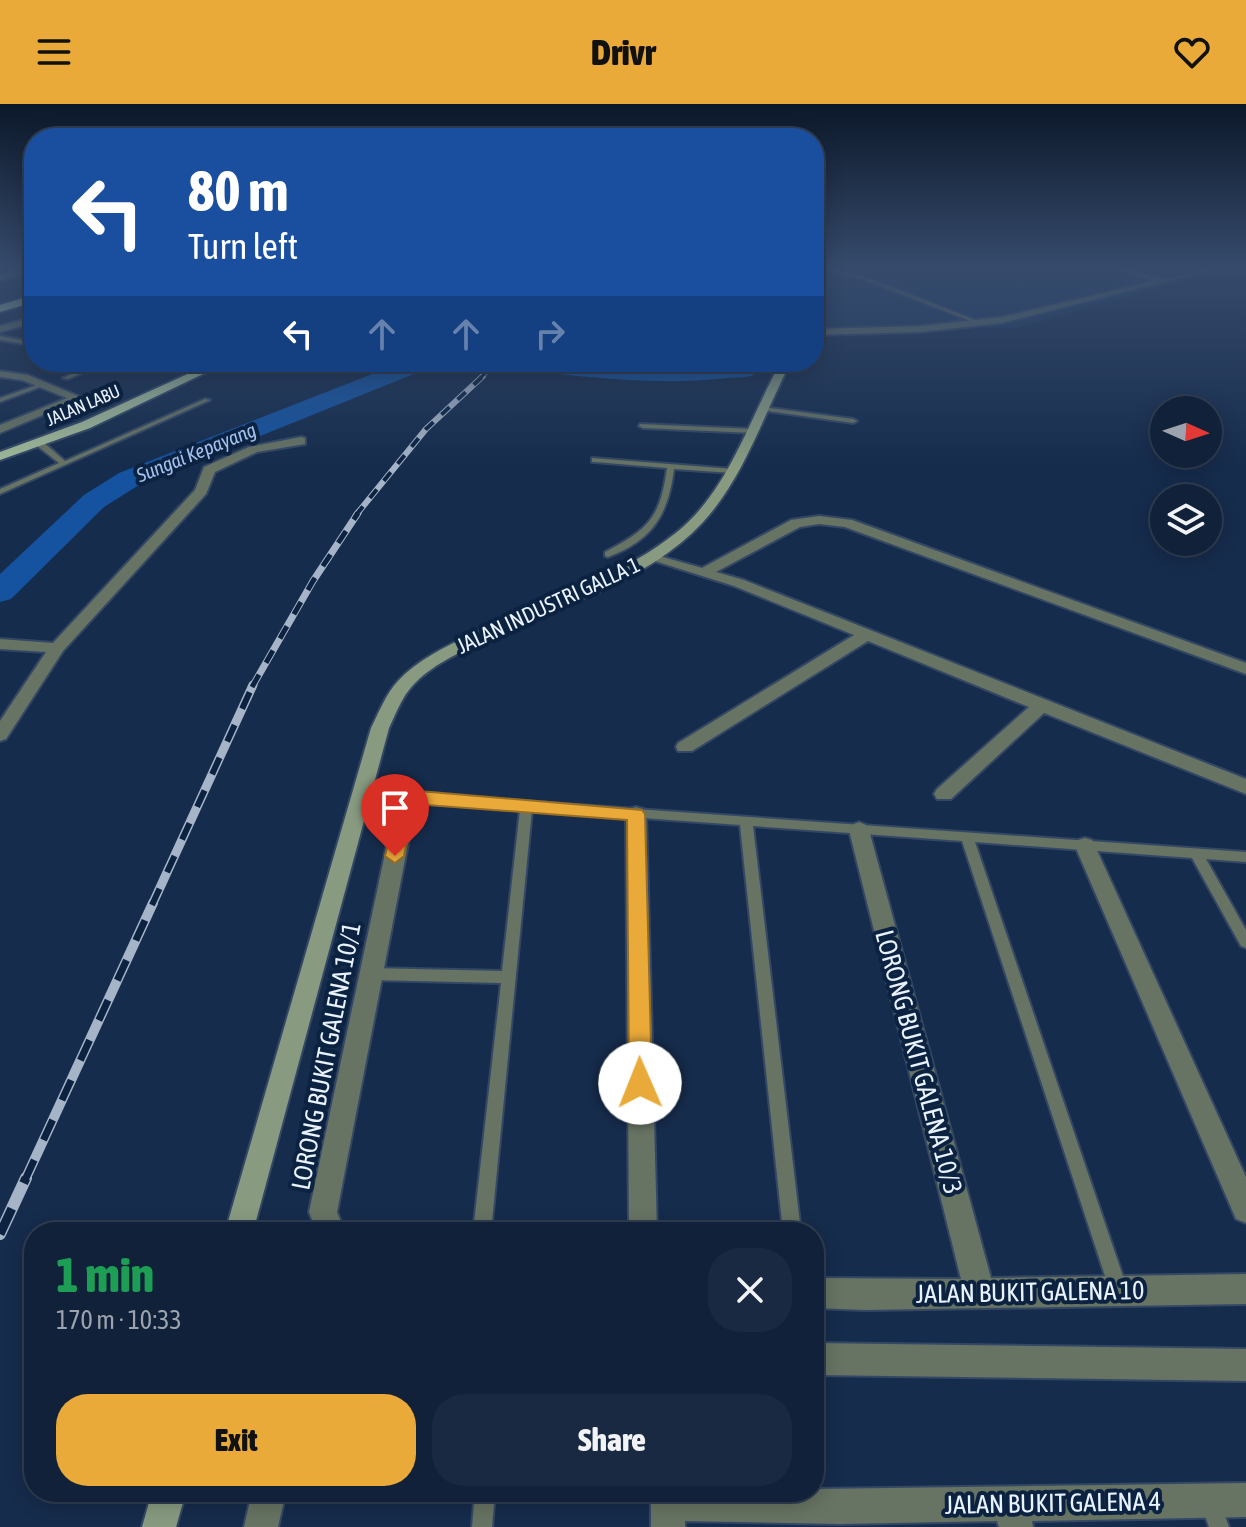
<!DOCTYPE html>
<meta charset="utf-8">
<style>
:root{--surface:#102139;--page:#192941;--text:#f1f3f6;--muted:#9ca3ae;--line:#303e53;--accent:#eaaa39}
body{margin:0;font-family:"Asap Condensed",sans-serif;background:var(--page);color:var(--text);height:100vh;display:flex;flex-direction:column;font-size:30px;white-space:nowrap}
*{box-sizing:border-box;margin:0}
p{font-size:26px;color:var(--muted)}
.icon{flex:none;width:44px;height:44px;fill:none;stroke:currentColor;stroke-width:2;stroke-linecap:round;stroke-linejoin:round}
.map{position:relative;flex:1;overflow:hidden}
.panel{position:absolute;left:24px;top:1118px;width:800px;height:280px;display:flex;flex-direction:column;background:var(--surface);border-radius:32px;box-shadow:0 4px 20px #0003,0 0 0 2px var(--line)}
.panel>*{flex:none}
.top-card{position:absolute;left:24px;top:24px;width:800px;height:244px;border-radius:32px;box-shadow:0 4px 20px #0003,0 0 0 2px var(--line);background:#1a4fa0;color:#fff;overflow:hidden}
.needle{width:52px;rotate:93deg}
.controls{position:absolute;left:1150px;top:292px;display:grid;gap:16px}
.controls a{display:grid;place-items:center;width:72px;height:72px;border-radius:50%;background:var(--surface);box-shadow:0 4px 20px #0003,0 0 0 2px var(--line);font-size:40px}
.pin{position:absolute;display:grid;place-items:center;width:68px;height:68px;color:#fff;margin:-82px -34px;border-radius:50% 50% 50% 0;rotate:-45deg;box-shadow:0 0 8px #0007}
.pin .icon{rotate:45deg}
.me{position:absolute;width:88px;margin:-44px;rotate:359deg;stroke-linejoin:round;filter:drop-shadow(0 0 6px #0008)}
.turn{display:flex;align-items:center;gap:28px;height:168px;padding:0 32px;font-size:36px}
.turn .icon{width:104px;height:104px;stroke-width:2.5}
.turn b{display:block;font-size:56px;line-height:68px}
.lanes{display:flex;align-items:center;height:76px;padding:0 32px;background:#0003;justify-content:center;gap:40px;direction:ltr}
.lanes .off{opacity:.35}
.round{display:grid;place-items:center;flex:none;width:84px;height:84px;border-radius:32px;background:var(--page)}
.head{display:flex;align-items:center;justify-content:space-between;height:136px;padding:0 32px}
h1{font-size:48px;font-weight:800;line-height:60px;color:#1e9e55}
.cta{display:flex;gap:16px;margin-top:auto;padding:16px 32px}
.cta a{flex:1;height:92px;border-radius:32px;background:var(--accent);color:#111;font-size:32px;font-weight:800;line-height:92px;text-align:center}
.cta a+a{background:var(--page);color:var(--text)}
header{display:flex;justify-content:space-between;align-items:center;height:104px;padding:0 32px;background:var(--accent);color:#111;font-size:36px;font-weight:800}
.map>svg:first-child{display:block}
.built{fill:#1b365c}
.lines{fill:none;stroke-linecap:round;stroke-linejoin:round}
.river{fill:#1553a1;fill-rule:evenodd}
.service-casing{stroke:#344865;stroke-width:4}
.minor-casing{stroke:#344865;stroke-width:4}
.secondary-casing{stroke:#344865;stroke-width:4}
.primary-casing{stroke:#344865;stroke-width:4}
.motorway-casing{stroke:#344865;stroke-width:4}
.service{fill:#677363;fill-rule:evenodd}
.minor{fill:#677363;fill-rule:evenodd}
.secondary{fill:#889b81;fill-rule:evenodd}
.primary{fill:#a1ba98;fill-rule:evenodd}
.motorway{fill:#b8d6ad;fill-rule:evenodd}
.rail-far5-casing{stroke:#a6b4c7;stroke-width:4}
.rail-far4-casing{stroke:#a6b4c7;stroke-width:6}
.rail-far3-casing{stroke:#a6b4c7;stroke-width:7}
.rail-far2-casing{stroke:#a6b4c7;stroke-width:9}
.rail-far1-casing{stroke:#a6b4c7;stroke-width:10}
.rail-casing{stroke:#a6b4c7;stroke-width:12}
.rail-far5{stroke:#0c2241;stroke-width:3;stroke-dasharray:9;stroke-linecap:butt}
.rail-far4{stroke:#0c2241;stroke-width:4;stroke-dasharray:11;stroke-linecap:butt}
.rail-far3{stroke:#0c2241;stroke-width:5;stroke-dasharray:14;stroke-linecap:butt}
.rail-far2{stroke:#0c2241;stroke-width:6;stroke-dasharray:18;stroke-linecap:butt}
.rail-far1{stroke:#0c2241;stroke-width:7;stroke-dasharray:22;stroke-linecap:butt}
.rail{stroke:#0c2241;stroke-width:9;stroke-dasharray:28;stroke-linecap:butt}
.route{fill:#eaaa39;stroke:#986e25;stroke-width:2}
.labels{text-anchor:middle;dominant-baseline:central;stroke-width:8;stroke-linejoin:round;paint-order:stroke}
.far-street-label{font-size:18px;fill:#e9f2ff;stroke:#0c2241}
.far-water-label{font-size:20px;font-style:italic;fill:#a3c1ec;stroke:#0c2241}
.street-label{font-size:22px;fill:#e9f2ff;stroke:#0c2241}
.near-street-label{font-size:26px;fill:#e9f2ff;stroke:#0c2241}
</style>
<header><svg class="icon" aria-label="menu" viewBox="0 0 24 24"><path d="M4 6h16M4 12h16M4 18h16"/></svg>Drivr<svg class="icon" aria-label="heart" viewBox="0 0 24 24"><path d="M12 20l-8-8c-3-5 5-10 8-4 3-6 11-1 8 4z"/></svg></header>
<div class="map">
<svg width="1246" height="1423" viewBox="0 0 1246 1423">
<rect width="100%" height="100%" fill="#162c4c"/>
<path class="built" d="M814 165H1225L1015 224 814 222Z"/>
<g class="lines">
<path class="river" d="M403 258H434L431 263 139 381 104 403 11 495 0 498V470L84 391 119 369Z
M504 258H574L637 265H678L750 258 761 265C754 275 738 273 727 274 650 282 590 273 515 265Z"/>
<defs>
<path id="service" d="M823 165H833L866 173 983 219 978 220 862 175Z
M0 232 34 238V242L0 236Z
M98 258H106L68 275 63 274Z
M754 258H767L785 263 782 265Z
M43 279 48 280 0 298V294Z
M205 295 210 296 0 390V385L59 359 36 341V337H42L65 357Z
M763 303 853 315 857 317 853 319 761 306 760 305Z
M640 320 753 325 757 327 753 329 643 324 639 322Z
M592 354 733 365 737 367 733 369 674 365C668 411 653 436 608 453L605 452V448C649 425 660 414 667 364L595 358H592Z
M407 689 1246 748V758L1206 755 1246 826V844L1241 842 1192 754 975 738 1128 1187 1125 1193 1119 1196 1113 1193 1110 1187 962 737 753 722 801 1128H783L740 721 532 706 491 1128H473L501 879 371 876 366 874 364 870 366 866 371 864 502 867 520 705 407 697 401 693Z
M475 1388H495L492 1423H472Z
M1211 1390 1218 1393 1229 1423H1209L1201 1400 1204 1393Z"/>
<path id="minor" d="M20 165H33L0 177V171Z
M1117 165C1133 165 1147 173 1163 174 1180 175 1197 165 1215 165L1002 219 920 228 814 231V225L920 222 1002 213 1153 177Z
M34 213V219L0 228V222Z
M0 267 28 271 83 294 0 329V321L67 294 22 276 0 273Z
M301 333 305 334V340L257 348 215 368 206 390 63 547 6 635 0 637V617L46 548 0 545V535L53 539 195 386 204 363 249 343Z
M819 412 852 416 1246 559V570L845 423 819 420 800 423 716 468 744 476 1246 675V690L1044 609 951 695H937L934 690 937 685 1029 603 868 537 692 647H678L676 643 678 639 854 531 734 482 642 453 649 449 702 464 791 416Z
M407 686 417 693 337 1108 345 1128H317L309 1108 397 693Z
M636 703 643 705 646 710 657 1128H629L626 710 629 705Z
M859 718 866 721 869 726 991 1174 1246 1170V1200L866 1206 814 1204V1174L961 1175 849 726 852 721Z
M1085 734 1092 736 1095 742 1246 1073V1119L1236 1115 1075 742 1078 736Z
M814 1239 1246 1245V1277L814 1271Z
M1246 1379V1413L1032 1417 1033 1423H999L997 1417 840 1420 685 1417V1423H651V1388H814V1385Z
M252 1388H286L278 1423H244Z"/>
<path id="secondary" d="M781 258H791C760 317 741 385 690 431 632 484 549 504 479 539 455 551 426 564 409 586 400 597 395 612 389 624L253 1128H225L371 624C379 608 386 590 398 577 417 556 445 543 470 531 539 497 616 477 677 428 729 386 749 315 781 258Z
M152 1388H186L176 1423H142Z"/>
<path id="primary" d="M214 258H228L90 324 0 356V348L82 318Z"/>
<path id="motorway" d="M34 191V198L0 208V201Z"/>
</defs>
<use href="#service" class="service-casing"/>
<use href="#minor" class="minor-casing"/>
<use href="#secondary" class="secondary-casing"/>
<use href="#primary" class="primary-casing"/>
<use href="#motorway" class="motorway-casing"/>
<use href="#service" class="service"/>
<use href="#minor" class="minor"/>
<use href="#secondary" class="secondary"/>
<use href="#primary" class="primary"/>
<use href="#motorway" class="motorway"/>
<defs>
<path id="rail-far5" d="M480 274 499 258"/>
<path id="rail-far4" d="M356 411 426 325 483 272"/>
<path id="rail-far3" d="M252 583 313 477 358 409"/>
<path id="rail-far2" d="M152 801 253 581"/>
<path id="rail-far1" d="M25 1076 153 799"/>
<path id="rail" d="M0 1130 26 1074"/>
</defs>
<use href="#rail-far5" class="rail-far5-casing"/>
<use href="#rail-far4" class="rail-far4-casing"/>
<use href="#rail-far3" class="rail-far3-casing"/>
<use href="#rail-far2" class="rail-far2-casing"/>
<use href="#rail-far1" class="rail-far1-casing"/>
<use href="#rail" class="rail-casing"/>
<use href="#rail-far5" class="rail-far5"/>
<use href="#rail-far4" class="rail-far4"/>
<use href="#rail-far3" class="rail-far3"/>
<use href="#rail-far2" class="rail-far2"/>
<use href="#rail-far1" class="rail-far1"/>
<use href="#rail" class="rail"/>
</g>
<linearGradient id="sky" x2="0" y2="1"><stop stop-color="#0c182a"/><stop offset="0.45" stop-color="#364b6c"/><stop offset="1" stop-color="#364b6c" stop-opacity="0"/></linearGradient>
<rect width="1246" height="364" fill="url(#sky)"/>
<path class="route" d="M407 686 642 706 645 710 652 979 648 986 640 990 632 986 629 979 627 716 414 700 404 752 395 759 385 752 398 693Z"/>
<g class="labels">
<g class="far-street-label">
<text transform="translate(83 301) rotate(-23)">JALAN LABU</text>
</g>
<g class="far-water-label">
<text transform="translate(196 348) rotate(-22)">Sungai Kepayang</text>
</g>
<g class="street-label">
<text transform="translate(548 501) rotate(-25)">JALAN INDUSTRI GALLA 1</text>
</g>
<g class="near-street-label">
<text transform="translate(326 952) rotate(-79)">LORONG BUKIT GALENA 10/1</text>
<text transform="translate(919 958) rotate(75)">LORONG BUKIT GALENA 10/3</text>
<text transform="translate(1030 1188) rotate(-1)">JALAN BUKIT GALENA 10</text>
<text transform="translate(1053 1399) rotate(-1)">JALAN BUKIT GALENA 4</text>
</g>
</g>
</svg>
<div class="controls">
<a><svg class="needle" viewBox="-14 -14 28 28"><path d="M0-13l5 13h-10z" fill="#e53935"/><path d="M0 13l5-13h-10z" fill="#9ca3ae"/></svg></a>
<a><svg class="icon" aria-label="layers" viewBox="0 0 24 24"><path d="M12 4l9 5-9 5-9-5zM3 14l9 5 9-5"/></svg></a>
</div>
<div class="pin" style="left:395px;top:752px;background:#d93025"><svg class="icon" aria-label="arrive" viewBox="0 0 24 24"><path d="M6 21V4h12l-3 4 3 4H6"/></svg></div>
<svg class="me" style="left:640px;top:979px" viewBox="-20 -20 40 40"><circle r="19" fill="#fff"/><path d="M0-13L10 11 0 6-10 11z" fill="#eaaa39"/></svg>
<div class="top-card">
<div class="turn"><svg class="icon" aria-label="left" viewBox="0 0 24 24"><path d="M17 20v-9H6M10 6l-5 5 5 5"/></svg><div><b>80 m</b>Turn left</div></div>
<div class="lanes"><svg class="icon" aria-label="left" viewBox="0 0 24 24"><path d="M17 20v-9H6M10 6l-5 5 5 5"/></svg><svg class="icon off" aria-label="ahead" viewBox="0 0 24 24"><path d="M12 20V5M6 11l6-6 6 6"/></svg><svg class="icon off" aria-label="ahead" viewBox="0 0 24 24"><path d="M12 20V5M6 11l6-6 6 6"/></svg><svg class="icon off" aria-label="right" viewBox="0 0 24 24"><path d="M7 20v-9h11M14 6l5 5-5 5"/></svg></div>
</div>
<section class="panel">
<div class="head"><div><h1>1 min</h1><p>170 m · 10:33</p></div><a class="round"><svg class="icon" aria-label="close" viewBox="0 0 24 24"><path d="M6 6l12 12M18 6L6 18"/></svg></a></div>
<div class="cta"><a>Exit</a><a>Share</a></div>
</section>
</div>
